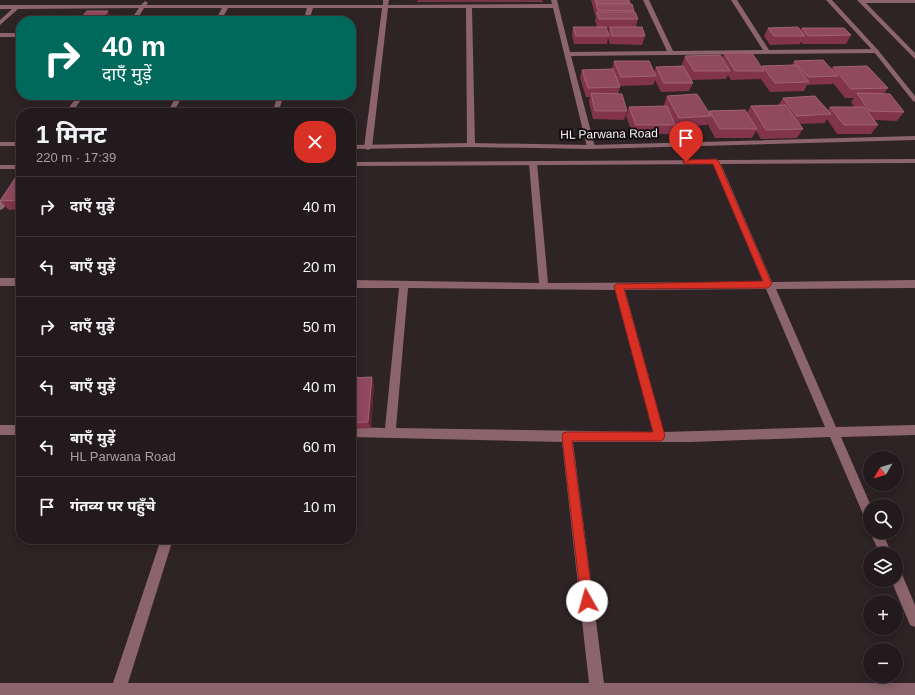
<!DOCTYPE html>
<html lang="hi">
<meta charset="utf-8">
<style>
:root{--surface:#221a1c;--page:#2a2325;--text:#f1f3f6;--muted:#a2a1a3;--line:#3f383b}
body{margin:0;font-family:Helvetica,"Noto Sans Devanagari",sans-serif;background:var(--page);color:var(--text);height:100vh;display:flex;flex-direction:column;font-size:15px;white-space:nowrap}
*{box-sizing:border-box;margin:0}
p{font-size:13px;color:var(--muted)}
.icon{flex:none;width:22px;height:22px;fill:none;stroke:currentColor;stroke-width:2;stroke-linecap:round;stroke-linejoin:round}
.map{position:relative;flex:1;overflow:hidden}
.details{position:absolute;left:16px;top:108px;width:340px;height:436px;display:flex;flex-direction:column;background:var(--surface);border-radius:16px;box-shadow:0 2px 10px #0003,0 0 0 1px var(--line)}
.details>*{flex:none}
.guide{position:absolute;left:16px;top:16px;width:340px;height:84px;border-radius:16px;box-shadow:0 2px 10px #0003,0 0 0 1px var(--line);background:#00695c;color:#fff;overflow:hidden}
.needle{width:26px;rotate:232deg}
.buttons{position:absolute;left:863px;top:451px;display:grid;gap:8px}
.buttons a{display:grid;place-items:center;width:40px;height:40px;border-radius:50%;background:var(--surface);box-shadow:0 2px 10px #0003,0 0 0 1px var(--line);font-size:20px}
.pin{position:absolute;display:grid;place-items:center;width:34px;height:34px;color:#fff;margin:-41px -17px;border-radius:50% 50% 50% 0;rotate:-45deg;box-shadow:0 0 4px #0007}
.pin .icon{rotate:45deg}
.me{position:absolute;width:44px;margin:-22px;rotate:353deg;stroke-linejoin:round;filter:drop-shadow(0 0 3px #0008)}
.turn{display:flex;align-items:center;gap:14px;height:84px;padding:0 20px;font-size:18px}
.turn .icon{width:52px;height:52px;stroke-width:2.5}
.turn b{display:block;font-size:28px;line-height:34px}
.round{display:grid;place-items:center;flex:none;width:42px;height:42px;border-radius:16px;background:var(--page)}
.head{display:flex;align-items:center;justify-content:space-between;height:68px;padding:0 20px}
h1{font-size:24px;font-weight:700;line-height:30px}
ul{padding:0;list-style:none}
li{display:flex;align-items:center;gap:12px;height:60px;padding:0 20px;border-top:1px solid var(--line)}
li div{flex:1}
li b{display:block;font-size:15px}
li em{font-style:normal}
.map>svg:first-child{display:block}
.green{fill:#733645}
.lines{fill:none;stroke-linecap:round;stroke-linejoin:round}
.minor{fill:#8c646c;fill-rule:evenodd}
.tertiary{fill:#8c646c;fill-rule:evenodd}
.wall{fill:#83344d;fill-rule:evenodd}
.shaded-wall{fill:#5c2535}
.building{fill:#90495f;stroke:#a06376}
.route{fill:#d93025;stroke:#8d1f18}
.labels{text-anchor:middle;dominant-baseline:central;stroke-width:4;stroke-linejoin:round;paint-order:stroke}
.far-street-label{font-size:12px;fill:#faf2f4;stroke:#130e0f}
</style>
<div class="map">
<svg width="915" height="695" viewBox="0 0 915 695">
<rect width="100%" height="100%" fill="#2e2325"/>
<path class="green" d="M418 0H542L543 2H417Z"/>
<g class="lines">
<path class="minor" d="M383 0H389L388 5 552 4 551 0H557L570 52 667 51 643 0H649L673 51 763 50 731 0H737L769 50 876 49 879 51 876 53 571 56 595 147 591 149 587 147 553 8H472L475 145 471 147 467 145 466 8H388L372 148 368 150 364 148 382 8H313L309 21H303L307 8H228L221 21H215L222 8H144L136 21H130L139 8 18 9 0 25V20L12 9H0V5H141L145 1 148 3 146 5H383Z
M860 0H915V3H862L860 2Z
M0 33H21V37H0Z
M78 95H84L72 113H65Z
M177 95H183L173 113H167Z
M278 95H284L278 113H272Z
M713 160H716L720 162 772 282 915 280V288L776 289 836 427 915 425V435L841 437 871 506H870V523L866 521 830 437 691 442H573L604 683H915V695H0V683H113L161 539H173L128 683H589L562 442 351 437V427L385 428 399 288H351V280L539 283 529 163 533 161 537 163 548 283 763 282 712 162ZM408 288 615 290 653 432 396 428ZM766 289 825 427 664 432 625 290Z
M21 176V185L3 209 0 210V201L18 177Z
M0 278H21V286H0Z
M0 425H21V435H0Z
M870 532H882L892 554H880Z
M896 571 901 572 915 605V627L910 625 891 580H896Z"/>
<path class="tertiary" d="M826 0H832L878 50 915 96V102L913 101 874 52Z
M857 0H863L915 53V59Z
M915 136V140L591 149 471 147 351 149V145L471 143 591 145Z
M0 142H21V146H0Z
M915 159V163L351 166V162Z
M0 165H21V169H0Z"/>
</g>
<path class="wall" d="M591 0H629L630 3V4L638 19 636 27 645 36 642 45 610 44 608 38 607 44H574L572 35 573 27H597L595 20 596 18ZM606 28H609L608 33Z
M768 28 800 30 802 28 851 35 846 44H803L801 42 800 44 770 45 764 36Z
M724 53 762 67V66L792 65 794 61 831 69 833 67 888 88 884 94 904 112 897 121 874 120 878 125 871 134H837L827 119 825 123 799 124 803 129 797 138 761 139 756 131 752 138H715L707 123V125L676 127 675 125 671 134H633L626 116 629 107 665 106 664 105 667 96 709 113V111L747 113 751 106H778L783 98 828 110 830 107H854L851 102 854 98H845L833 83 832 84 807 85 804 91 770 92 760 78V79L731 80 728 75 726 79 691 80 693 83 689 91 661 92 655 80 653 85 619 86 620 87 618 94 627 111 624 120 593 119 589 102 590 97H586L580 78 582 70 612 69 614 61 654 72 656 67 683 66 682 64 685 56 722 58Z
M21 176V209L9 210 0 201Z
M351 378 374 384 371 428 351 429Z"/>
<path class="shaded-wall" d="M108 11 112 20 111 21H100Z
M372 377 374 384 371 428 368 422Z"/>
<path class="building" d="M595 0H629L630 3H596Z
M596 4H632L634 11 598 10Z
M87 11H108L100 21H78Z
M597 12H635L638 19H599Z
M79 19 78 21H60V20Z
M573 27H606L609 36H576Z
M610 27H642L645 36H612Z
M798 27 805 36H774L768 28Z
M802 28H844L851 35 808 36Z
M724 53H752L764 71H735Z
M720 55 730 71H694L685 56Z
M823 60 838 76 808 77 794 61Z
M614 61H649L656 76 621 77Z
M796 65 809 82 775 83 762 66Z
M683 66 693 83H664L656 67Z
M867 66 888 88 851 89 833 67Z
M613 69 620 87 588 88 582 70Z
M591 93 622 94 627 111H595Z
M857 93 890 94 904 112 869 111Z
M697 94 711 116 679 118 667 96Z
M815 96 831 114 797 116 783 98Z
M786 105 803 129 766 130 751 106Z
M667 106 675 125H636L629 107Z
M830 107H864L878 125H844Z
M745 110 757 129H720L709 111Z
M21 176V200L0 201 16 177Z
M372 377 368 422 351 423V378Z"/>
<path class="route" d="M716 159 719 162 772 284 768 288 624 289 665 436 663 440 660 441H572L593 601 591 605 587 607 583 605 581 601 562 436 563 433 567 432H653L614 286 616 284 763 281 713 164H686L682 162 686 160Z"/>
<g class="labels">
<g class="far-street-label">
<text transform="translate(609 134) rotate(-1)">HL Parwana Road</text>
</g>
</g>
</svg>
<div class="buttons">
<a><svg class="needle" viewBox="-14 -14 28 28"><path d="M0-13l5 13h-10z" fill="#e53935"/><path d="M0 13l5-13h-10z" fill="#a2a1a3"/></svg></a>
<a><svg class="icon" aria-label="search" viewBox="0 0 24 24"><circle cx="10" cy="10" r="6"/><path d="M15 15l6 6"/></svg></a>
<a><svg class="icon" aria-label="layers" viewBox="0 0 24 24"><path d="M12 4l9 5-9 5-9-5zM3 14l9 5 9-5"/></svg></a>
<a>+</a>
<a>−</a>
</div>
<div class="pin" style="left:686px;top:162px;background:#d93025"><svg class="icon" aria-label="arrive" viewBox="0 0 24 24"><path d="M6 21V4h12l-3 4 3 4H6"/></svg></div>
<svg class="me" style="left:587px;top:601px" viewBox="-20 -20 40 40"><circle r="19" fill="#fff"/><path d="M0-13L10 11 0 6-10 11z" fill="#d93025"/></svg>
<div class="guide">
<div class="turn"><svg class="icon" aria-label="right" viewBox="0 0 24 24"><path d="M7 20v-9h11M14 6l5 5-5 5"/></svg><div><b>40 m</b>दाएँ मुड़ें</div></div>
</div>
<section class="details">
<div class="head"><div><h1>1 मिनट</h1><p>220 m · 17:39</p></div><a class="round" style="background:#d93025;color:#fff"><svg class="icon" aria-label="close" viewBox="0 0 24 24"><path d="M6 6l12 12M18 6L6 18"/></svg></a></div>
<ul>
<li><svg class="icon" aria-label="right" viewBox="0 0 24 24"><path d="M7 20v-9h11M14 6l5 5-5 5"/></svg><div><b>दाएँ मुड़ें</b></div><em>40 m</em></li>
<li><svg class="icon" aria-label="left" viewBox="0 0 24 24"><path d="M17 20v-9H6M10 6l-5 5 5 5"/></svg><div><b>बाएँ मुड़ें</b></div><em>20 m</em></li>
<li><svg class="icon" aria-label="right" viewBox="0 0 24 24"><path d="M7 20v-9h11M14 6l5 5-5 5"/></svg><div><b>दाएँ मुड़ें</b></div><em>50 m</em></li>
<li><svg class="icon" aria-label="left" viewBox="0 0 24 24"><path d="M17 20v-9H6M10 6l-5 5 5 5"/></svg><div><b>बाएँ मुड़ें</b></div><em>40 m</em></li>
<li><svg class="icon" aria-label="left" viewBox="0 0 24 24"><path d="M17 20v-9H6M10 6l-5 5 5 5"/></svg><div><b>बाएँ मुड़ें</b><p>HL Parwana Road</p></div><em>60 m</em></li>
<li><svg class="icon" aria-label="arrive" viewBox="0 0 24 24"><path d="M6 21V4h12l-3 4 3 4H6"/></svg><div><b>गंतव्य पर पहुँचे</b></div><em>10 m</em></li>
</ul>
</section>
</div>
